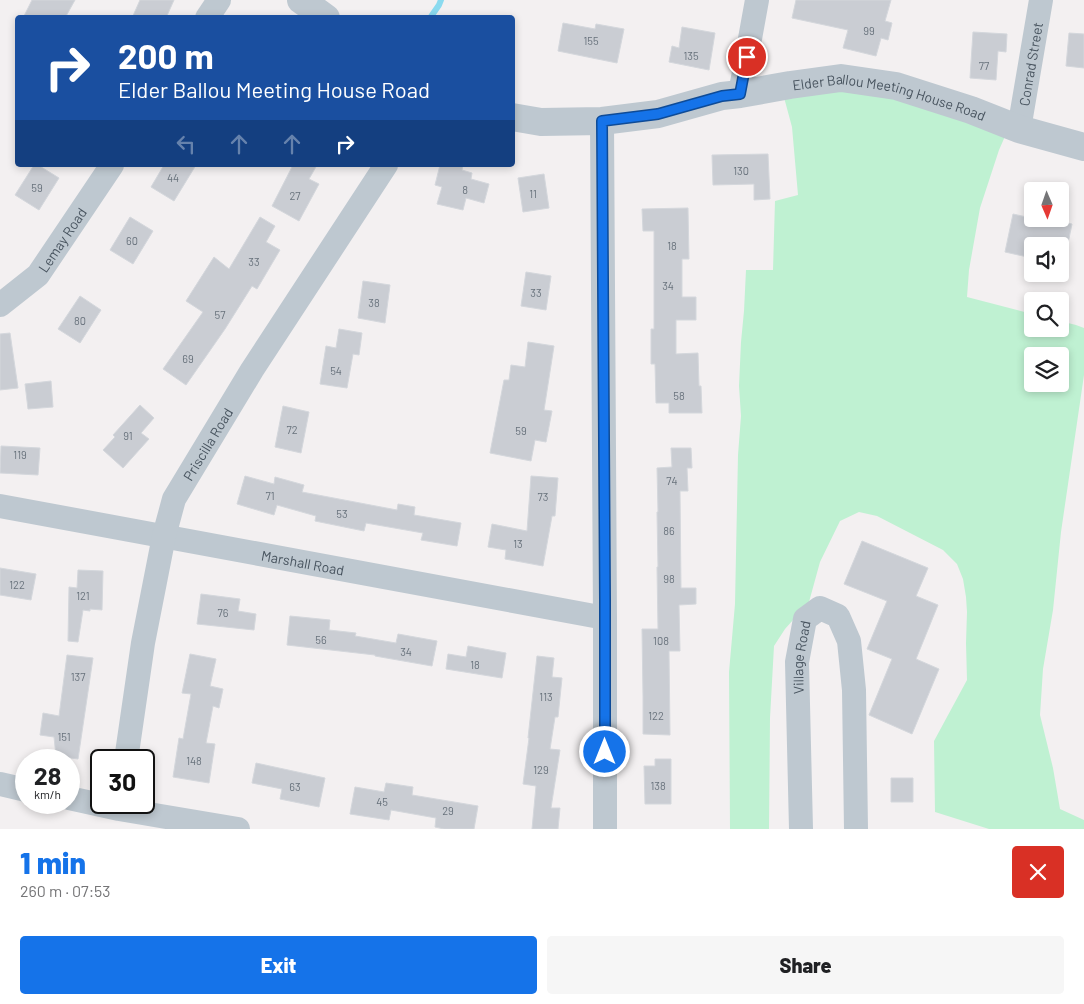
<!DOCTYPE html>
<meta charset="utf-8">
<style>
:root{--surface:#fff;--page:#f6f6f6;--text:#202124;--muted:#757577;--accent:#1573e9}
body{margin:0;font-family:Barlow,sans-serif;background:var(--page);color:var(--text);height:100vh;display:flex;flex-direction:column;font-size:19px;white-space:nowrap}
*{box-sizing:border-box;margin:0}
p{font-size:16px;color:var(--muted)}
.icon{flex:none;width:28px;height:28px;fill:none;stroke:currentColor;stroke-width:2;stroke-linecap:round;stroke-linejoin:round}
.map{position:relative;height:829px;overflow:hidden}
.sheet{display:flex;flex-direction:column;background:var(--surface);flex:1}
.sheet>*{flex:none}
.banner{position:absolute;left:15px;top:15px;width:500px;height:152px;border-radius:5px;box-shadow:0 2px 8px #0003;background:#1a4fa0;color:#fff;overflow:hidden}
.needle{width:32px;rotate:178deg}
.tools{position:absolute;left:1024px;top:182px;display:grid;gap:10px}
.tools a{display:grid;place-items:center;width:45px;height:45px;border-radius:5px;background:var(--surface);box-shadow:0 2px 8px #0003;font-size:25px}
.speed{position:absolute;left:15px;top:749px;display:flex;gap:10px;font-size:25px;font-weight:700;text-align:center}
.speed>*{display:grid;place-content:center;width:65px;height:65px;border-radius:50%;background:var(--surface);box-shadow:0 2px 8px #0003;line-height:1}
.speed small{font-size:12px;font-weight:400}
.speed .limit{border:2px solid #111;border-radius:8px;background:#fff;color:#111}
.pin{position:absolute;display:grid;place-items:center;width:42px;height:42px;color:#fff;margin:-21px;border:2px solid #fff;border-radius:50%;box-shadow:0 1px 5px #0007}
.me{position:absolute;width:55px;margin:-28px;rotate:0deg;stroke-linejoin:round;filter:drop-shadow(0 0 4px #0008)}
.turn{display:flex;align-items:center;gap:18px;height:105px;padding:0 20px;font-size:22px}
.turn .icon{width:65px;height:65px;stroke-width:2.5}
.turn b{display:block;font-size:35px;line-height:42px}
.lanes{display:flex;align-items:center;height:48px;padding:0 20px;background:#0003;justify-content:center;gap:25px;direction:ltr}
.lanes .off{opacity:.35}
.round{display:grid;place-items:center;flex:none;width:52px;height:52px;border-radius:5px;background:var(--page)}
.overview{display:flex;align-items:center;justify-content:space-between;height:85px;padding:0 20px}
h1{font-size:30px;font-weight:800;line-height:38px;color:var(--accent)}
.button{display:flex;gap:10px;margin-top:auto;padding:10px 20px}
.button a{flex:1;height:58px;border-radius:5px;background:var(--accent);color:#fff;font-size:20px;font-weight:800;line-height:58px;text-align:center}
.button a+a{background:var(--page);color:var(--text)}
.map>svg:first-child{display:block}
.green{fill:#bff1d2;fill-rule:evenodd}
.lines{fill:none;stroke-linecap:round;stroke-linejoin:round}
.stream{stroke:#8bdaef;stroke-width:6}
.building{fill:#cacdd3;stroke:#d4d7dc}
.minor{stroke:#bec8d0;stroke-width:24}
.tertiary{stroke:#bec8d0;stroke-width:28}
.route-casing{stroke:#0e4b97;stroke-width:12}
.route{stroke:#1573e9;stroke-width:9}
.labels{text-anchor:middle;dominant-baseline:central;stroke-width:4;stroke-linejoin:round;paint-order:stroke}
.number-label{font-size:11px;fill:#68727c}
.street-label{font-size:14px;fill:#48545f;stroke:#fff}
</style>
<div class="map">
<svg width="1084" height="829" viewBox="0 0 1084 829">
<rect width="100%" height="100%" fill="#f3f0f1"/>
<path class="green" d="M849 80 1010 125 999 150 980 208 969 270 967 297 1032 314V329H1060V321L1076 325 1084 328V375L1061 532 1053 610 1043 669 1040 715 1053 768 1060 809 1084 820V829H989L935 812 934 741 967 680 966 643 967 612 966 597 963 579 957 564 943 550 877 516 859 512 840 521 820 562 809 602 785 629 774 646 770 718 769 829H730L729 672 735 604 738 455 741 416 739 386 741 342 744 311 746 270H773L775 201 798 195 792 127 782 90ZM1032 356H1060V384H1032Z"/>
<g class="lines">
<path class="stream" d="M430 18 439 5 441 0"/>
</g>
<path class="building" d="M32 0H75L65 18H23Z
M140 0H174L166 18H132Z
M796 0H891L885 21 892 23 888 40 881 38 876 56 843 48 848 30 792 18Z
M563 23 595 29 596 24 624 29 617 63 558 51Z
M682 27 715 33 709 70 669 62 672 46 679 48Z
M973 32 1007 34 1006 52 998 51 996 80 970 78Z
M1069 33 1084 34V68L1066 66Z
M768 154 770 199 754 200V184L713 185 712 155Z
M34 165H38L59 178 39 210 15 195Z
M164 165H196L174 201 151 187Z
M293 165H317L309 179 319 184 299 221 272 206Z
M440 165H463L462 170 472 173 471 179 489 184 484 203 466 198 463 210 437 204 442 187 435 185Z
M544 174 549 208 523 212 518 178Z
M688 208 689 259H682V297H696V320H676V354L698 353 699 386H701L702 413H669V403H656L655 364H651V329H654V231H643L642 209Z
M1013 214 1049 222 1050 219 1072 224 1064 263 1060 262V246H1032V258L1005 252Z
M130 217 153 231 133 264 110 250Z
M260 217 275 226 266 242 280 250 257 289 252 286 225 329 186 385 163 369 203 312 186 301 214 257 229 269Z
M526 272 551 276 546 310 521 306Z
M363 281 390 285 385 323 358 318Z
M80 296 101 310 80 343 58 329Z
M339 329 362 333 359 355 353 354 347 388 320 384 326 346 336 348Z
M10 333 18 388 0 390V334Z
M528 342 554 346 544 410 552 411 546 442 535 440 531 461 490 453 504 380H509L511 365 525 367Z
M51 381 53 407 28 409 25 384Z
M140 405 154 418 141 433 149 439 123 468 103 450 115 437 113 435Z
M283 406 309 412 301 453 275 447Z
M1 446 40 448 38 475 0 473Z
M671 448H691L692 468H687L688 491H680L681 588H696V604L679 605 680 651H669L670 735 643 734V696L642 629H658L657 567H658L657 512H658L657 468 672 467Z
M245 476 274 484 275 477 304 485 302 492 397 510 398 504 415 507 414 515 461 523 457 546 421 540 423 533 366 523 364 531 315 521 316 516 277 505 274 515 237 504Z
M531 476 558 478 555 516H552L543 566 505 559 506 550 488 547 492 524 527 531Z
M862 541 928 568 916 596 938 605 916 659 939 669 912 734 869 715 892 659 867 649 887 601 844 584Z
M0 568 36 574 31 600 0 595Z
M78 570 103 571 102 610 90 609V611L83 610 78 642 68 641 69 587 77 588Z
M201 594 240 599 238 611 256 614 254 630 197 624Z
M290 616 330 620 329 630 356 633 355 636 396 643 398 634 437 641 432 666 375 656V655L287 645Z
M468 646 506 653 502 678 446 669 448 654 466 657Z
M190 654 216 659 210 686 223 689 219 708 213 706 206 743 215 744 209 783 173 777 179 738 183 739 191 694 182 693Z
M67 655 93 658 78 759 56 756 54 737 40 735 43 713 59 716Z
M537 656 554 658 552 677 562 678 558 717H555L550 749 560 750 551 808H560L558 829H532L536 786 523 784 529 738H528Z
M655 759H671V804H645L644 766H655Z
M256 763 325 778 319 807 280 799 282 789 252 783Z
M891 778H913V802H891Z
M386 783 413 787 412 795 478 806 474 829H444L435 827 436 818 391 810 389 820 350 814 355 787 384 792Z"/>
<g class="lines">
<g class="minor">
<path d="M207 18 219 0"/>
<path d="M740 94 757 0"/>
<path d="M602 121 605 618V829"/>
<path id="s1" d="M1019 129 1041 0"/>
<path id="s2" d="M0 305 38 275 112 165"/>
<path id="s3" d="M0 506 605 618"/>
<path id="s4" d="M126 760 143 643 164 536 174 499 252 370 386 165"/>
<path d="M0 784 26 790"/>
<path d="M69 798 119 809 238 829"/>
<path id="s5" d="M801 829 797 662 805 619 820 608 838 616 849 641 854 690 856 829"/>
</g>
<g class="tertiary">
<path d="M301 0 326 18"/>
<path id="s6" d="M512 117 541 122 602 121 658 114 722 96 740 94 790 85 841 78 896 86 971 110 1019 129 1084 147"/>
</g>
</g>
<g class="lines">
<defs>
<path id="route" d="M605 752V599L602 121 658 114 722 96 740 94 747 57"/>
</defs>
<use href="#route" class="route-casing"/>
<use href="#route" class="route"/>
</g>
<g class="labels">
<g class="number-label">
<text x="869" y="30">99</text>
<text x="591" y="40">155</text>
<text x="691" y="55">135</text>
<text x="984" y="65">77</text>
<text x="741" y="170">130</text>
<text x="173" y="177">44</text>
<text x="37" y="187">59</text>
<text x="465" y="189">8</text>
<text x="533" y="193">11</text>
<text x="295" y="195">27</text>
<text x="132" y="240">60</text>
<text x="672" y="245">18</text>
<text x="254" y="261">33</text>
<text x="668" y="285">34</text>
<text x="536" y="292">33</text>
<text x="374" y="302">38</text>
<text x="220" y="314">57</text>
<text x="80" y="320">80</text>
<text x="188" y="358">69</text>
<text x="336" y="370">54</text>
<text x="679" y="395">58</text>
<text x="292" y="429">72</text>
<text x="521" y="430">59</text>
<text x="128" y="435">91</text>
<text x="20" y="454">119</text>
<text x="672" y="480">74</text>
<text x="270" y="495">71</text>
<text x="543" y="496">73</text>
<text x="342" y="513">53</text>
<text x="669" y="530">86</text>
<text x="518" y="543">13</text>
<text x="669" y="578">98</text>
<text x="17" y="584">122</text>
<text x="83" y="595">121</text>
<text x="223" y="612">76</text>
<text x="321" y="639">56</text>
<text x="661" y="640">108</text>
<text x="406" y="651">34</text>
<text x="475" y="664">18</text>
<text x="78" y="676">137</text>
<text x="546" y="696">113</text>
<text x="656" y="715">122</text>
<text x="64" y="736">151</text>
<text x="194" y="760">148</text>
<text x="541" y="769">129</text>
<text x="658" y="785">138</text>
<text x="295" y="786">63</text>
<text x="382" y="801">45</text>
<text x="448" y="810">29</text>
</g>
<g class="street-label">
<text stroke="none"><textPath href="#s1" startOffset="66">Conrad Street</textPath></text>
<text stroke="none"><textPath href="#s6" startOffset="384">Elder Ballou Meeting House Road</textPath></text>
<text stroke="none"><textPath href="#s2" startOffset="91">Lemay Road</textPath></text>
<text stroke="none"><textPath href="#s4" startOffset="330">Priscilla Road</textPath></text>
<text stroke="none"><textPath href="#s3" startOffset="308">Marshall Road</textPath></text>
<text stroke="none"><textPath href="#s5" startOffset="172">Village Road</textPath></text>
</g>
</g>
</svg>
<div class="tools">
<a><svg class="needle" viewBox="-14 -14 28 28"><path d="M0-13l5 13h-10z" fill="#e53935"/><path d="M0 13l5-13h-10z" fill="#757577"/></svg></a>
<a><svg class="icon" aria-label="sound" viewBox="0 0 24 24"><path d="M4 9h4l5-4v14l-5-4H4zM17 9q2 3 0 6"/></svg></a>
<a><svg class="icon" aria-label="search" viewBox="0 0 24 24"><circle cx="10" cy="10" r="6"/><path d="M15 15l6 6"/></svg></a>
<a><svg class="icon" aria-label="layers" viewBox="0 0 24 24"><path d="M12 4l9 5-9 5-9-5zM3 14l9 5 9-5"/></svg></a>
</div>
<div class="speed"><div>28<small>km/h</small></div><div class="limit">30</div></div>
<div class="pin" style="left:747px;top:57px;background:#d93025"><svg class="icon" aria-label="arrive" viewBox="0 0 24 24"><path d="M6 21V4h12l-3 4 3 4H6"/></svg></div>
<svg class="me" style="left:605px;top:752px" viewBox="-20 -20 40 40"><circle r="17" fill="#1573e9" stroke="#fff" stroke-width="3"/><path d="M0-11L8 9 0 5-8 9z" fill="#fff"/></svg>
<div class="banner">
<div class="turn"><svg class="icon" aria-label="right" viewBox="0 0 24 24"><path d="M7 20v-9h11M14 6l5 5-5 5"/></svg><div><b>200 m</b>Elder Ballou Meeting House Road</div></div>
<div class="lanes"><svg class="icon off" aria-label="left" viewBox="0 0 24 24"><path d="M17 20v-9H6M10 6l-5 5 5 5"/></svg><svg class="icon off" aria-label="ahead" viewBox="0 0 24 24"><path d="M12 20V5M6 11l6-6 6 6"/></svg><svg class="icon off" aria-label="ahead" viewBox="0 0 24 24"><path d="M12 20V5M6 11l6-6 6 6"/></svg><svg class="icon" aria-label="right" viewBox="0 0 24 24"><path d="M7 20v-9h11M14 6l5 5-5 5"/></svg></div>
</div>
</div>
<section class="sheet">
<div class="overview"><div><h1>1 min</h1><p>260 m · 07:53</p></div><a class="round" style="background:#d93025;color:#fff"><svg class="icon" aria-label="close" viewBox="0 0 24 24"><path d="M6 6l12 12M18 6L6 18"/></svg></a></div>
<div class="button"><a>Exit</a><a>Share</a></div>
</section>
